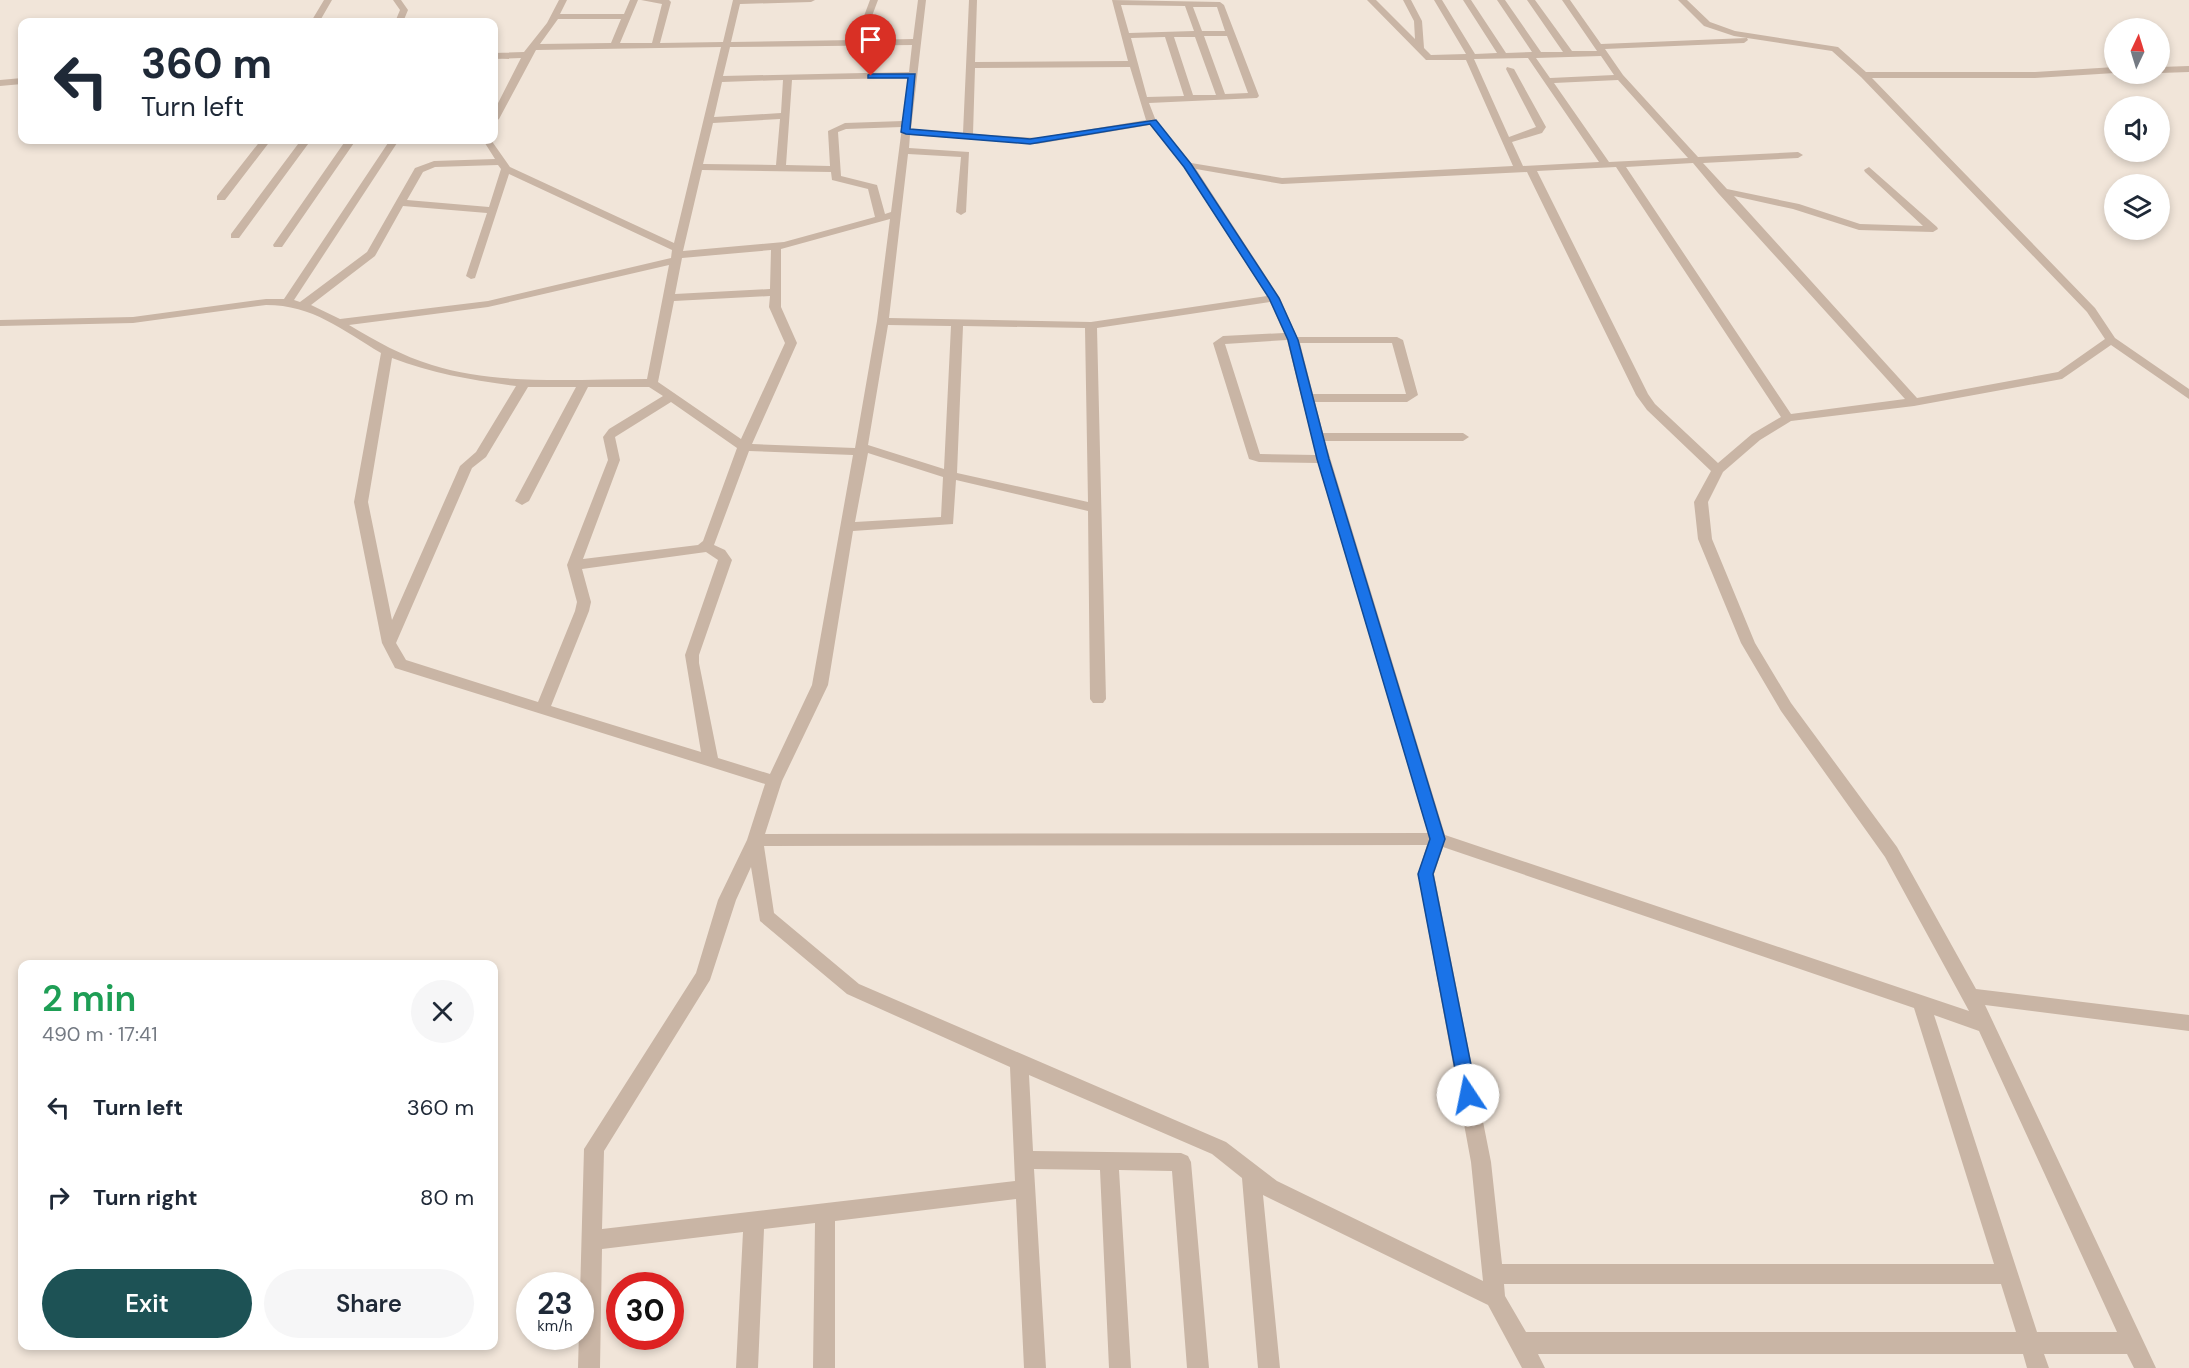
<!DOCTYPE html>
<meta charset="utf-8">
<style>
:root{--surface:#fff;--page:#f6f6f7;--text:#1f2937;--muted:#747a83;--accent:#1d5255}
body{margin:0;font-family:"DM Sans",sans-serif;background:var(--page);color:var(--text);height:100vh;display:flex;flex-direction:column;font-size:22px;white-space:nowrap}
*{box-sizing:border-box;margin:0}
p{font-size:20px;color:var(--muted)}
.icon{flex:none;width:33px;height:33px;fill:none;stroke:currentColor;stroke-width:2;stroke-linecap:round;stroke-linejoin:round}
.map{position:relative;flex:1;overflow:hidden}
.details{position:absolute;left:18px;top:960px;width:480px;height:390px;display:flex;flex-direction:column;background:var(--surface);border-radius:12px;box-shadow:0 3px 9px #0003}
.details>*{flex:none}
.top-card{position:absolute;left:18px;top:18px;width:480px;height:126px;border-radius:12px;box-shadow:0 3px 9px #0003;background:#fff;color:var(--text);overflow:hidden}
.needle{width:39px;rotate:4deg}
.controls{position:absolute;left:2104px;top:18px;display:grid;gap:12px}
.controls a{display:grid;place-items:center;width:66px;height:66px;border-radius:50%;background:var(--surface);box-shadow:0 3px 9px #0003;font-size:30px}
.speed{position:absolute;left:516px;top:1272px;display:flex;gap:12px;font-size:30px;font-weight:700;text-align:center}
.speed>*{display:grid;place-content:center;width:78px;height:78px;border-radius:50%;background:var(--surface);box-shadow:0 3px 9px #0003;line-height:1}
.speed small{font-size:15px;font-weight:400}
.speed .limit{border:9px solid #d22;background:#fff;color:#111}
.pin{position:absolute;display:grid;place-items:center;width:51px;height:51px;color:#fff;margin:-62px -26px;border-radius:50% 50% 50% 0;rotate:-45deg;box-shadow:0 0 6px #0007}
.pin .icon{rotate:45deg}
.me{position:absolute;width:66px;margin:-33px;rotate:349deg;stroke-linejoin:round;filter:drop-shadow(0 0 4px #0008)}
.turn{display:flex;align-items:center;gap:21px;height:126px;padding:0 24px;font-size:27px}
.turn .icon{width:78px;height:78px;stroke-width:2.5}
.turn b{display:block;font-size:42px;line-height:51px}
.round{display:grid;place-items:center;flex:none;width:63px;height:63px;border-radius:32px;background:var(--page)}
.headline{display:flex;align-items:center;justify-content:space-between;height:102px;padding:0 24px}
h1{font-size:36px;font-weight:600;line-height:45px;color:#1e9e55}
.action{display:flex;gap:12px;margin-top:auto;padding:12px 24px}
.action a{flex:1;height:69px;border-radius:36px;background:var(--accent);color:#fff;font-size:24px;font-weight:600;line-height:69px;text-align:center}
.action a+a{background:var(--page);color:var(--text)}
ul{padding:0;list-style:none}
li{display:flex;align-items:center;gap:18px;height:90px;padding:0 24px}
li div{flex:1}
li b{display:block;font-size:22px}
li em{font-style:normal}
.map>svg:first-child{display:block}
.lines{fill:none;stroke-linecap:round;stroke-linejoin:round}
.minor{fill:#c9b5a5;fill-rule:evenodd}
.route{fill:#1a73e8;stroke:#114b97;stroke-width:1.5}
</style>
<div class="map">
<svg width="2189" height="1368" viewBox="0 0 2189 1368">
<rect width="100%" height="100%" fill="#f1e5d9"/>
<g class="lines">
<path class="minor" d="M324 0H332L321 19 325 22H313L312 20Z
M393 0H401L408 10 403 22H395L400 10Z
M559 0H567L560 14H624L630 0H638L620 43H652L662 4 641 0H669L671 2 660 43 723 42 733 0H815L811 2 740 4 731 42 855 40 870 0H878L863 40 913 39 918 0H926L911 129 963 133 969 0H977L975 62 1128 61 1112 0 1220 2 1224 5 1259 96 1257 98 1149 103 1156 121 1191 163 1282 178 1513 166 1466 60H1426L1367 0H1376L1415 39 1414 21 1403 0H1411L1422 21 1424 48 1431 55 1466 54 1434 0H1442L1475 54 1497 53 1463 0H1471L1506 53 1532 52 1497 0H1505L1541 52H1563L1527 0H1535L1572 51H1597L1562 0H1570L1601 44 1747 38 1748 40 1744 43 1605 49 1623 75 1698 157 1798 152 1803 155 1798 158 1703 163 1727 189 1799 204 1860 224 1923 226 1865 172 1864 170 1869 167 1937 227 1938 229 1933 232 1859 230 1793 209 1734 196 1917 398 2058 372 2105 339 2087 312 1861 77 1832 51 1734 36 1704 26 1678 0H1687L1710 22 1735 31 1838 47 1866 72H2035L2115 67V73L2035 78H1872L2095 308 2115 338 2189 389V399L2111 345 2062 379 1914 406 1791 421 1760 440 1723 472 1708 502 1712 539 1755 643 1791 703 1897 847 1976 989 2189 1015V1031L1985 1005 2156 1368H2134L2127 1354H2044L2049 1368H2027L2023 1354H1538L1545 1368H1522L1488 1305 1263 1195 1280 1368H1258L1242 1178 1212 1154 1029 1075 1033 1151 1181 1153 1188 1156 1191 1162 1209 1368H1187L1172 1171 1119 1170 1131 1368H1109L1100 1170 1034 1169 1046 1368H1024L1016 1199 835 1221V1368H813L815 1223 764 1229 758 1368H736L743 1232 602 1249 600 1368H578L584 1149 696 973 718 900 747 840 765 784 395 668 382 643 354 502 381 353C342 330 313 305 266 305L133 323 0 326V320L133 317 266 299H284L390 140H399L294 300 300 302 367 252 415 168 434 161 495 159 483 140H491L510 167 674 243 721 47 536 50 499 119 494 122V111L521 58 494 59V53L524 52 547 23ZM1121 5 1185 6 1194 31 1129 33ZM1193 7H1217L1225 31H1202ZM558 19H621L611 43 540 44ZM1204 36H1227L1248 93 1225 94ZM1165 37 1184 96 1147 97 1131 38ZM1174 37H1195L1216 95H1193ZM912 45 909 72 723 76 730 47ZM1601 56 1614 75 1550 78 1536 58ZM1528 58 1599 162 1523 166 1512 142 1542 133 1546 127 1514 69 1507 67 1506 69 1536 127 1509 137 1474 59ZM1130 67 1146 120 1037 138 973 134 975 68ZM908 78 903 121 845 123 828 131 830 166 786 165 792 80ZM783 80 781 113 714 117 722 82ZM1618 80 1688 158 1609 162 1554 83ZM780 119 776 165 703 164 713 123ZM1150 125 1184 167 1267 296 1091 322 889 318 908 154 961 157 956 212 961 215 966 212 969 152 909 148 910 135 1037 144ZM902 127 891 212 885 214 877 185 841 176 838 132 846 129ZM1693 163 1718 193 1905 399 1791 414 1626 167ZM498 165 501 169 489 207 407 200 423 172 435 167ZM1616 167 1781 417 1752 434 1718 463 1655 404 1648 394 1537 171ZM1196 169 1282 184 1527 172 1636 395 1647 410 1711 471 1694 502 1698 539 1741 643 1781 711 1885 857 1969 1011 1445 835 1325 441H1463L1469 437 1463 433H1323L1315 402H1407L1418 395 1403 340 1397 337H1297L1280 298ZM702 170 831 172 832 180 868 189 875 217 784 242 683 251ZM509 174 672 250 671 258 488 301 340 319 311 305 375 256 403 206 487 213 466 276 471 279 475 278ZM890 219 877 321 855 448 752 444 797 343 781 307V249ZM771 250 770 289 675 294 682 258ZM669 265 647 379C576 379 500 386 432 365 402 356 376 341 349 325L488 307ZM770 296 769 307 785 343 741 439 658 382 674 301ZM1270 302 1284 333 1223 336 1213 343 1249 459 1259 462 1318 463 1428 833 765 834 782 781 828 685 853 531 953 524 956 480 1088 511 1090 699 1093 703H1103L1106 699 1097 328ZM888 325 951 326 944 469 868 445ZM963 326 1085 328 1088 502 957 473ZM1287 340 1316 455 1260 454 1225 344ZM1300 343H1392L1406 394H1313ZM392 358C433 374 473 380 516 386L476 452 460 466 392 620 368 502ZM528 387H576L515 501 522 505 529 501 588 387H649L663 396 609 429 603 437 608 460 567 565 577 602 575 611 538 702 406 660 396 643 472 468 486 457ZM671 402 737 448 703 541 698 545 583 559 620 460 615 437ZM749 451 853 455 812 685 770 774 718 758 699 663V655L732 560 725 550 714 545ZM868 453 943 477 941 517 855 522ZM706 552 718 560 685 655 701 752 551 706 589 611 591 602 582 569ZM1427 845 1418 874 1471 1162 1483 1281 1277 1181 1226 1142 859 984 774 913 764 846ZM1443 847 1914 1008 1994 1264H1502L1491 1162 1434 874ZM751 867 760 921 847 994 1010 1067 1015 1181 602 1229 604 1151 710 980 736 900ZM1934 1015 1979 1031 2117 1332H2037ZM1504 1284H2001L2016 1332H1526L1505 1296Z
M2189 66V72L2160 73V67Z
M22 78V84L0 86V80Z
M261 140H271L225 200H217V196Z
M301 140H311L239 238H231V234Z
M346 140H356L282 247H274L273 245Z"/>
</g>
<path class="route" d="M871 74H915L910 129 1030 139 1156 120 1191 164 1279 298 1298 340 1329 459 1445 839 1433 874 1477 1095 1474 1101 1468 1103 1462 1101 1460 1095 1418 874 1430 839 1317 459 1288 340 1269 298 1184 167 1150 124 1030 144 906 134 901 132 908 78H868V75Z"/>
</svg>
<div class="controls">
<a><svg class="needle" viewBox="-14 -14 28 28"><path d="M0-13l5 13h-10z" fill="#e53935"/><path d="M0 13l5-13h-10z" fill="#747a83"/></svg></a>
<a><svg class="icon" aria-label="sound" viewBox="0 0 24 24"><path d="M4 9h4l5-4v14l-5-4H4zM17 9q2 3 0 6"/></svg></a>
<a><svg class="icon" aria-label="layers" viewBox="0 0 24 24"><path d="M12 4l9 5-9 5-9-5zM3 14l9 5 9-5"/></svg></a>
</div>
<div class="speed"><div>23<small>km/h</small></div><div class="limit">30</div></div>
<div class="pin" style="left:871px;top:76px;background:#d93025"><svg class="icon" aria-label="arrive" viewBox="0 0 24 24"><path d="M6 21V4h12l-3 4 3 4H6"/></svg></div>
<svg class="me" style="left:1468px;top:1095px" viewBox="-20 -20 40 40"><circle r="19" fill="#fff"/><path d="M0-13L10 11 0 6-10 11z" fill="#1a73e8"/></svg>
<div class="top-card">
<div class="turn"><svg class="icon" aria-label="left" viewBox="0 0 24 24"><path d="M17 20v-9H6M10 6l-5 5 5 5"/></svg><div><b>360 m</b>Turn left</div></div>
</div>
<section class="details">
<div class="headline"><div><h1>2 min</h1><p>490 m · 17:41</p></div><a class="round"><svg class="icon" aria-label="close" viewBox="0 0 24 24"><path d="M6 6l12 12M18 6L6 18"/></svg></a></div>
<ul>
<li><svg class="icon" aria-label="left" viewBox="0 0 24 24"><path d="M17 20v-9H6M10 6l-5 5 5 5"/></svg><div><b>Turn left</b></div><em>360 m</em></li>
<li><svg class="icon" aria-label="right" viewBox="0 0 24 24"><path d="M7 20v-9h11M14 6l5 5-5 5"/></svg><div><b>Turn right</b></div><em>80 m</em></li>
</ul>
<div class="action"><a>Exit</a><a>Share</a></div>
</section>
</div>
